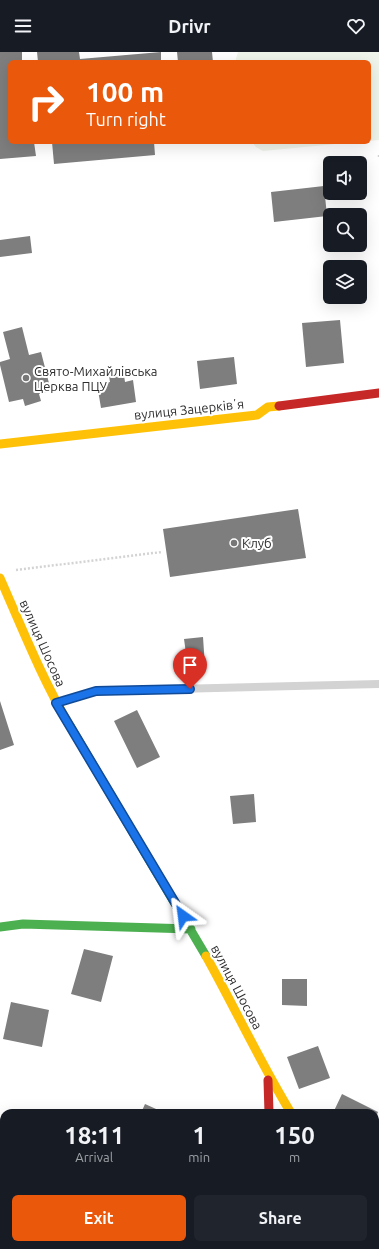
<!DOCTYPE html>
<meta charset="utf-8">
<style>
:root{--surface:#171b24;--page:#20242c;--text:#f1f3f6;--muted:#9ea1a6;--accent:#ea580c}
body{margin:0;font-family:Ubuntu,sans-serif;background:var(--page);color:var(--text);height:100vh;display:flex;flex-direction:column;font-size:15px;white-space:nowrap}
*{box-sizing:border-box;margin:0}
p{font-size:13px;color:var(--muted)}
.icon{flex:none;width:22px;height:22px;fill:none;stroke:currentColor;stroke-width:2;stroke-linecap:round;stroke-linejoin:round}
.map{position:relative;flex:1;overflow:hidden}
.panel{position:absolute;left:0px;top:1057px;width:379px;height:140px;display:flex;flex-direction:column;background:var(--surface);border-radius:12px 12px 0 0;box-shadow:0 4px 16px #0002}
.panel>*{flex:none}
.top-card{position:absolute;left:8px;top:8px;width:363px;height:84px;border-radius:6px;box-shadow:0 4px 16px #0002;background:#ea580c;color:#fff;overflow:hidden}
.fabs{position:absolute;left:323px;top:104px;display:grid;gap:8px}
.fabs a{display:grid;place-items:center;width:44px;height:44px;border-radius:6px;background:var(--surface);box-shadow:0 4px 16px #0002;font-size:20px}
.pin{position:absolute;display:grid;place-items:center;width:34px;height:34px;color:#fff;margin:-41px -17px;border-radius:50% 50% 50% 0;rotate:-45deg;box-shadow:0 0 4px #0007}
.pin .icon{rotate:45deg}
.me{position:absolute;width:44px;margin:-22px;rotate:329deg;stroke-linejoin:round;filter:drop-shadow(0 0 3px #0008)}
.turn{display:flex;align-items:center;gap:14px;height:84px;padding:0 12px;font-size:18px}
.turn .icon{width:52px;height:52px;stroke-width:2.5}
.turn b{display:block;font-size:28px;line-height:34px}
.eta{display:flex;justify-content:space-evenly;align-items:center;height:68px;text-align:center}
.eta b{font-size:24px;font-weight:600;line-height:28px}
.primary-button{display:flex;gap:8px;margin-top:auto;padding:8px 12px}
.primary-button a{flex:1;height:46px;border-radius:6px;background:var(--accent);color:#fff;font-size:16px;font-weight:600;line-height:46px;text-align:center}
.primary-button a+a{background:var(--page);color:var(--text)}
header{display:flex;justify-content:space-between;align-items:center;height:52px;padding:0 12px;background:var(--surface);font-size:18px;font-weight:600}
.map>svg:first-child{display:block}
.green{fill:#f0f5eb}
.building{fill:#7e7e7e}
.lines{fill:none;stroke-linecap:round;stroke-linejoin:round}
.path{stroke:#d3d3d3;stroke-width:2.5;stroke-dasharray:2 2;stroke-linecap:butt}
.lane{stroke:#d3d3d3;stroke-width:8}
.fast{stroke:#4caf50;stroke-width:9}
.slow{stroke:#ffc107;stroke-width:9}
.jam{stroke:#c62828;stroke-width:9}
.route-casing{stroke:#114b97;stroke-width:10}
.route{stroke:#1a73e8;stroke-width:7}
.poi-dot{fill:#777;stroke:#fff;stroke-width:1.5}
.labels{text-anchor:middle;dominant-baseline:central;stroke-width:4;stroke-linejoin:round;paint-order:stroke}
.poi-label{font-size:13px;fill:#2e2e2e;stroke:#fff;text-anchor:start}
.street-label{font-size:13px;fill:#2e2e2e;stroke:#fff}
</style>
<header><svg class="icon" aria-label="menu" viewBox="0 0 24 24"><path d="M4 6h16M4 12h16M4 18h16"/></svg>Drivr<svg class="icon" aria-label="heart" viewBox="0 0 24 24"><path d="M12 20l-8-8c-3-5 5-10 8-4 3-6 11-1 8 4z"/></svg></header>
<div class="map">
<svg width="379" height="1197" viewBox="0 0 379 1197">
<rect width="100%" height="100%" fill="#fff"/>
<path class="green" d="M238 0H379V88L369 89V10H235Z
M252 90H356L263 99 256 95Z
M64 1193H324L323 1197H60V1194Z"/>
<path class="building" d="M0 0H22V10H10V90H34L36 104 0 107Z
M37 0H79L80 7 161 0V10H38Z
M177 0H212L213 10H178Z
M52 90H154L155 103 54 112Z
M324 134 327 164 274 170 271 140Z
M30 184 32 201 0 205V188Z
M340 268 344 311 306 315 302 271Z
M22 275 29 303 41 300 51 339 39 342 41 349 25 354 23 347 9 350 0 313V310L10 307 3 280Z
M234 305 237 332 200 337 197 309Z
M123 316 125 330 133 328 136 350 101 356 97 332 110 330 108 318Z
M298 457 306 506 170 525 163 477Z
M203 585 205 615 188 616 184 587Z
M0 649 14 693 0 698Z
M137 658 160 705 137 716 114 669Z
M254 742 256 770 233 772 230 744Z
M84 897 113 904 101 950 71 942Z
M282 927H307V954L282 953Z
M11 950 49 958 42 995 3 987Z
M318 994 330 1026 299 1037 287 1005Z
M342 1042 378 1060 375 1067V1061H333Z
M145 1052 165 1061H141Z"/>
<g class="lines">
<path class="path" d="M379 103V107
M16 518 162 500"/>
<path class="lane" d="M56 651 96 639 379 632"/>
<path class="fast" d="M70 674 206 904
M0 875 23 872 191 877
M15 1197 22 1193"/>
<path class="slow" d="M0 392 257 363 268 355 279 354
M0 526C22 576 42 627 70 674
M206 904C235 956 260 1010 291 1061"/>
<path class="jam" d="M279 354 379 341
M268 1028 269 1061
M375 1129 379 1132"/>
</g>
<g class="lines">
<defs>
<path id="route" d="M183 864 56 651 96 639 190 637"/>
</defs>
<use href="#route" class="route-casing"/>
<use href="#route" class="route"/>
</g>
<g class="poi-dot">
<circle cx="26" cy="326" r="4"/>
<circle cx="234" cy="491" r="4"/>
</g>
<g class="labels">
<g class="poi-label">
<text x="34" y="319">Свято-Михайлівська<tspan x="34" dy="15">Церква ПЦУ</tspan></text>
<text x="242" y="491">Клуб</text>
</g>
<g class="street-label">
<text transform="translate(189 357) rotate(-6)">вулиця Зацерківʼя</text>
<text transform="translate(43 591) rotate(66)">вулиця Шосова</text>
<text transform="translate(237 935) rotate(62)">вулиця Шосова</text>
</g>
</g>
</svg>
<div class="fabs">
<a><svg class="icon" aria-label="sound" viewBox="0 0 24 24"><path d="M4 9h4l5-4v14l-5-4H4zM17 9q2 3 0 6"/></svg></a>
<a><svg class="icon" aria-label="search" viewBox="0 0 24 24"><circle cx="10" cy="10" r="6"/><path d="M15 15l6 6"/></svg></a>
<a><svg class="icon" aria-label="layers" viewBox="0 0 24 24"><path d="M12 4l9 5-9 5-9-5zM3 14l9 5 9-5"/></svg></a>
</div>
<div class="pin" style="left:190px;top:637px;background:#d93025"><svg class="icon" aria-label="arrive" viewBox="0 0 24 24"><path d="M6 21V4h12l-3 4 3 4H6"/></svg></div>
<svg class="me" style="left:183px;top:864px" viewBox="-20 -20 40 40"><path d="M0-17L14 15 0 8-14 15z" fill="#1a73e8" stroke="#fff" stroke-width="4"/></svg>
<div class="top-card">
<div class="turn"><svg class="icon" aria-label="right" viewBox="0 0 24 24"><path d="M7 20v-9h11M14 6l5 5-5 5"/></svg><div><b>100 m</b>Turn right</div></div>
</div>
<section class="panel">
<div class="eta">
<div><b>18:11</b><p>Arrival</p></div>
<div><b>1</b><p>min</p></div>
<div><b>150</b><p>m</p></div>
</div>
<div class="primary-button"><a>Exit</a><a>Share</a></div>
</section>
</div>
